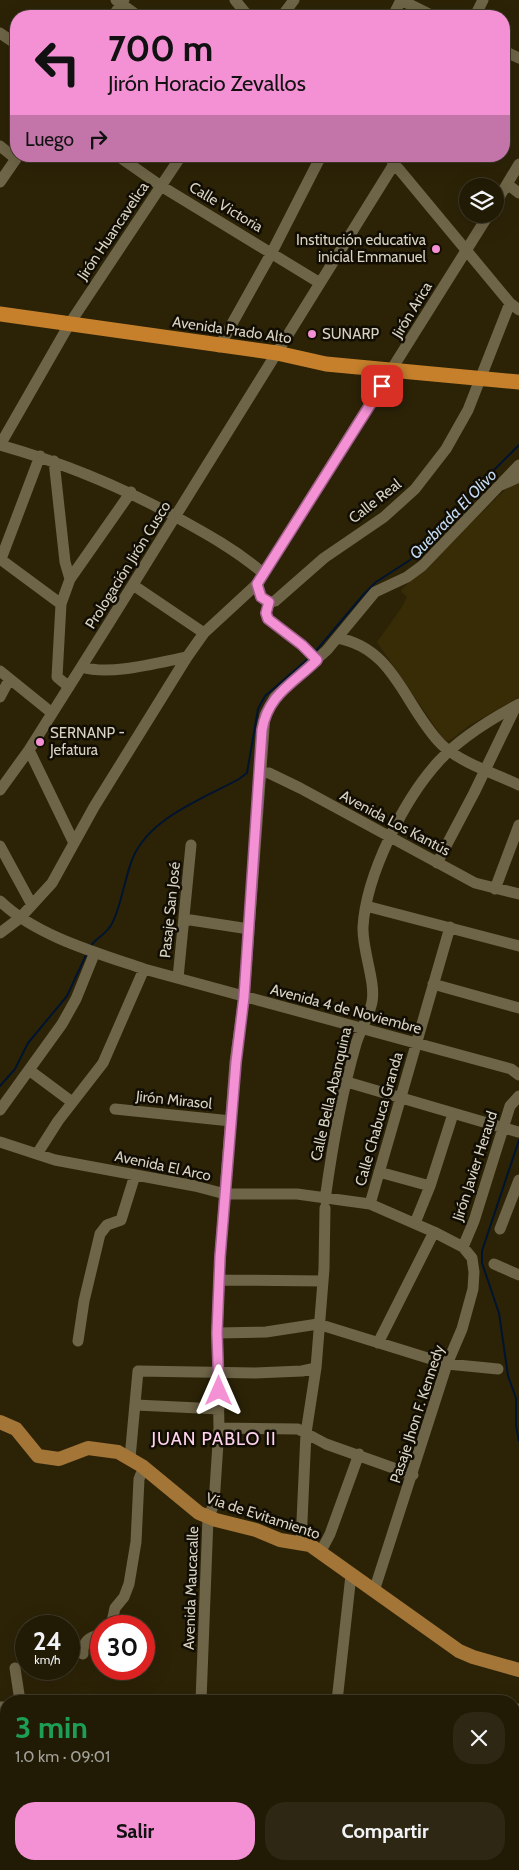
<!DOCTYPE html>
<html lang="es">
<meta charset="utf-8">
<style>
:root{--surface:#211a05;--page:#2d2713;--text:#f1f3f6;--muted:#a2a19a;--line:#3e3827;--accent:#f491d4}
body{margin:0;font-family:Cabin,sans-serif;background:var(--page);color:var(--text);height:100vh;display:flex;flex-direction:column;font-size:19px;white-space:nowrap}
*{box-sizing:border-box;margin:0}
p{font-size:16px;color:var(--muted)}
.icon{flex:none;width:28px;height:28px;fill:none;stroke:currentColor;stroke-width:2;stroke-linecap:round;stroke-linejoin:round}
.map{position:relative;flex:1;overflow:hidden}
.sheet{position:absolute;left:0px;top:1695px;width:520px;height:175px;display:flex;flex-direction:column;background:var(--surface);border-radius:20px 20px 0 0;box-shadow:0 5px 20px #0002,0 0 0 1px var(--line)}
.sheet>*{flex:none}
.top-card{position:absolute;left:10px;top:10px;width:500px;height:152px;border-radius:20px;box-shadow:0 5px 20px #0002,0 0 0 1px var(--line);background:#f491d4;color:#111;overflow:hidden}
.controls{position:absolute;left:459px;top:178px;display:grid;gap:10px}
.controls a{display:grid;place-items:center;width:45px;height:45px;border-radius:50%;background:var(--surface);box-shadow:0 5px 20px #0002,0 0 0 1px var(--line);font-size:25px}
.speed{position:absolute;left:15px;top:1615px;display:flex;gap:10px;font-size:25px;font-weight:700;text-align:center}
.speed>*{display:grid;place-content:center;width:65px;height:65px;border-radius:50%;background:var(--surface);box-shadow:0 5px 20px #0002,0 0 0 1px var(--line);line-height:1}
.speed small{font-size:12px;font-weight:400}
.speed .limit{border:8px solid #d22;background:#fff;color:#111}
.pin{position:absolute;display:grid;place-items:center;width:42px;height:42px;color:#fff;margin:-21px;border-radius:10px;box-shadow:0 2px 8px #0006}
.me{position:absolute;width:55px;margin:-28px;rotate:0deg;stroke-linejoin:round;filter:drop-shadow(0 0 4px #0008)}
.turn{display:flex;align-items:center;gap:18px;height:105px;padding:0 15px;font-size:22px}
.turn .icon{width:65px;height:65px;stroke-width:2.5}
.turn b{display:block;font-size:35px;line-height:42px}
.then{display:flex;align-items:center;height:48px;padding:0 15px;background:#0003;gap:10px;font-size:19px}
.round{display:grid;place-items:center;flex:none;width:52px;height:52px;border-radius:20px;background:var(--page)}
.head{display:flex;align-items:center;justify-content:space-between;height:85px;padding:0 15px}
h1{font-size:30px;font-weight:700;line-height:38px;color:#1e9e55}
.primary-button{display:flex;gap:10px;margin-top:auto;padding:10px 15px}
.primary-button a{flex:1;height:58px;border-radius:20px;background:var(--accent);color:#111;font-size:20px;font-weight:700;line-height:58px;text-align:center}
.primary-button a+a{background:var(--page);color:var(--text)}
.map>svg:first-child{display:block}
.built{fill:#382c07}
.lines{fill:none;stroke-linecap:round;stroke-linejoin:round}
.stream{stroke:#001430;stroke-width:2}
.minor{stroke:#6e6447;stroke-width:11}
.major{stroke:#a37537;stroke-width:14}
.highway{stroke:#c6802c;stroke-width:15}
.route-casing{stroke:#9f5e8a;stroke-width:12}
.route{stroke:#f491d4;stroke-width:9}
.poi-dot{fill:#f491d4;stroke:#110d03;stroke-width:2}
.labels{text-anchor:middle;dominant-baseline:central;stroke-width:5;stroke-linejoin:round;paint-order:stroke}
.street-label{font-size:15px;fill:#d7d2c2;stroke:#110d03}
.poi-label{font-size:15px;fill:#d7d2c2;stroke:#110d03;text-anchor:start}
.water-label{font-size:16px;font-style:italic;fill:#c3daf4;stroke:#110d03}
.quarter-label{font-size:18px;letter-spacing:1px;fill:#ffd4ef;stroke:#110d03}
</style>
<div class="map">
<svg width="519" height="1870" viewBox="0 0 519 1870">
<rect width="100%" height="100%" fill="#2c2307"/>
<path class="built" d="M519 482V697L470 725 449 741 444 740 377 642 402 607 407 597 401 591 403 588 508 487Z"/>
<g class="lines">
<path class="stream" d="M315 652 364 594 376 582 410 560 470 494 519 445
M90 947C95 939 103 936 109 928 119 916 125 877 132 860 148 818 203 799 239 779L247 773 258 709 265 696 308 659
M0 1086 15 1069 28 1043 67 996 87 953
M519 1140 482 1251V1263L499 1313 508 1376 516 1398V1426L519 1441"/>
<path class="minor" d="M116 0 138 16
M235 0 248 16
M401 0 433 16
M113 16 124 0
M282 16 294 0
M393 16 401 0
M475 16 483 0
M0 33 16 44
M504 51 519 58
M0 146 16 159
M118 156 161 186 320 283
M388 156 510 303 519 310
M0 182 18 156
M507 184 519 193
M495 204 519 164
M219 347 272 252 321 156
M0 445 70 323 181 156
M0 445C64 463 118 485 176 517 207 534 236 550 263 573
M54 461 65 562 70 579 61 604 57 677 69 687
M501 485 519 477
M0 559 61 604
M1 559 40 456
M70 579 131 492
M257 584C260 594 262 605 275 601L324 558 384 517 415 489 446 449 468 410 510 303
M133 585 204 633
M269 603 266 613 268 619 302 645 317 661
M337 638C395 648 404 706 441 744 459 762 496 774 519 785
M82 667C110 676 157 663 187 657
M0 671 52 713
M0 697 9 680
M29 750 74 843
M260 772 269 773 300 788 475 883 519 894
M0 790 29 750 109 623 399 156
M0 846 32 905
M437 863 474 793 516 706
M495 889 519 825
M0 901C36 936 97 953 144 969L511 1069 519 1075
M366 906 519 946
M184 919 249 929
M0 933 20 918 52 883 94 807 187 657 204 633 257 584 489 214
M178 978 191 845
M433 984 519 1008
M29 1070 72 1102
M347 1082 518 1132
M115 1109 231 1121
M0 1110 62 1024 76 999 95 952
M0 1142 55 1160 195 1186 225 1194H297L370 1204 434 1232 463 1247 472 1258 474 1272 473 1289 462 1329 447 1364 374 1591
M37 1154 58 1121 103 1063 144 969
M379 1172 430 1186
M325 1200C332 1148 341 1095 356 1044 360 1030 369 1017 372 1002 376 982 362 950 363 927 366 875 404 799 439 761 461 737 491 719 519 704
M370 1204 450 927
M415 1223 430 1186 453 1114
M500 1229 519 1180
M463 1247 474 1221 510 1106 519 1096
M494 1264 519 1275
M220 1280 323 1281
M217 1333 266 1332 318 1324 447 1364 498 1369
M78 1341 84 1301 100 1234 107 1225 121 1220 135 1175
M378 1343 434 1232
M136 1405 219 1409
M219 1428 298 1429 326 1444 413 1475
M130 1458 138 1371 255 1373 302 1371 316 1368
M301 1543 306 1433 316 1368 324 1269 325 1208
M321 1551 330 1534 359 1454
M111 1626 115 1608 124 1597 129 1584 136 1542 139 1479 141 1474 147 1470
M83 1654C82 1641 90 1637 101 1634
M15 1668 20 1701
M201 1701 208 1518 214 1504 219 1428 217 1333 220 1257 235 1062 244 997 265 715 275 697 327 650 375 592 407 577 422 566 519 465
M337 1701 351 1575
M0 1707H6
M514 1710 519 1709
M0 1830 6 1825
M277 1864V1870
M177 1870 178 1864"/>
<path class="major" d="M0 1422 16 1429 38 1456 59 1459 88 1448 118 1452 142 1466 199 1513 216 1520 256 1530 280 1540 310 1545 459 1651 473 1657 519 1670"/>
<path class="highway" d="M0 314 277 353 326 364 519 382"/>
</g>
<g class="lines">
<defs>
<path id="route" d="M219 1391 217 1333 220 1257 236 1062 244 997 262 730C268 694 293 684 317 660L302 645 268 619 266 613 269 602 261 597 257 584 382 386"/>
</defs>
<use href="#route" class="route-casing"/>
<use href="#route" class="route"/>
</g>
<g class="poi-dot">
<circle cx="436" cy="249" r="5"/>
<circle cx="312" cy="334" r="5"/>
<circle cx="40" cy="742" r="5"/>
</g>
<g class="labels">
<g class="street-label">
<text transform="translate(226 207) rotate(31)">Calle Victoria</text>
<text transform="translate(113 231) rotate(-56)">Jirón Huancavelica</text>
<text transform="translate(412 310) rotate(-59)">Jirón Arica</text>
<text transform="translate(232 330) rotate(8)">Avenida Prado Alto</text>
<text transform="translate(375 501) rotate(-38)">Calle Real</text>
<text transform="translate(128 565) rotate(-58)">Prologación Jirón Cusco</text>
<text transform="translate(395 823) rotate(28)">Avenida Los Kantús</text>
<text transform="translate(170 910) rotate(-84)">Pasaje San José</text>
<text transform="translate(346 1009) rotate(15)">Avenida 4 de Noviembre</text>
<text transform="translate(331 1094) rotate(-77)">Calle Bella Abanquina</text>
<text transform="translate(174 1100) rotate(6)">Jirón Mirasol</text>
<text transform="translate(379 1119) rotate(-74)">Calle Chabuca Granda</text>
<text transform="translate(163 1166) rotate(12)">Avenida El Arco</text>
<text transform="translate(475 1166) rotate(-72)">Jirón Javier Heraud</text>
<text transform="translate(417 1414) rotate(-72)">Pasaje Jhon F. Kennedy</text>
<text transform="translate(263 1516) rotate(18)">Vía de Evitamiento</text>
<text transform="translate(191 1588) rotate(-88)">Avenida Maucacalle</text>
</g>
<g class="poi-label">
<text x="426" y="240" text-anchor="end">Institución educativa<tspan x="426" dy="17">inicial Emmanuel</tspan></text>
<text x="322" y="334">SUNARP</text>
<text x="50" y="733">SERNANP -<tspan x="50" dy="17">Jefatura</tspan></text>
</g>
<g class="water-label">
<text transform="translate(453 514) rotate(-46)">Quebrada El Olivo</text>
</g>
<g class="quarter-label">
<text x="214" y="1439">JUAN PABLO II</text>
</g>
</g>
</svg>
<div class="controls">
<a><svg class="icon" aria-label="layers" viewBox="0 0 24 24"><path d="M12 4l9 5-9 5-9-5zM3 14l9 5 9-5"/></svg></a>
</div>
<div class="speed"><div>24<small>km/h</small></div><div class="limit">30</div></div>
<div class="pin" style="left:382px;top:386px;background:#d93025"><svg class="icon" aria-label="arrive" viewBox="0 0 24 24"><path d="M6 21V4h12l-3 4 3 4H6"/></svg></div>
<svg class="me" style="left:219px;top:1391px" viewBox="-20 -20 40 40"><path d="M0-17L14 15 0 8-14 15z" fill="#f491d4" stroke="#fff" stroke-width="4"/></svg>
<div class="top-card">
<div class="turn"><svg class="icon" aria-label="left" viewBox="0 0 24 24"><path d="M17 20v-9H6M10 6l-5 5 5 5"/></svg><div><b>700 m</b>Jirón Horacio Zevallos</div></div>
<div class="then">Luego<svg class="icon" aria-label="right" viewBox="0 0 24 24"><path d="M7 20v-9h11M14 6l5 5-5 5"/></svg></div>
</div>
<section class="sheet">
<div class="head"><div><h1>3 min</h1><p>1.0 km · 09:01</p></div><a class="round"><svg class="icon" aria-label="close" viewBox="0 0 24 24"><path d="M6 6l12 12M18 6L6 18"/></svg></a></div>
<div class="primary-button"><a>Salir</a><a>Compartir</a></div>
</section>
</div>
